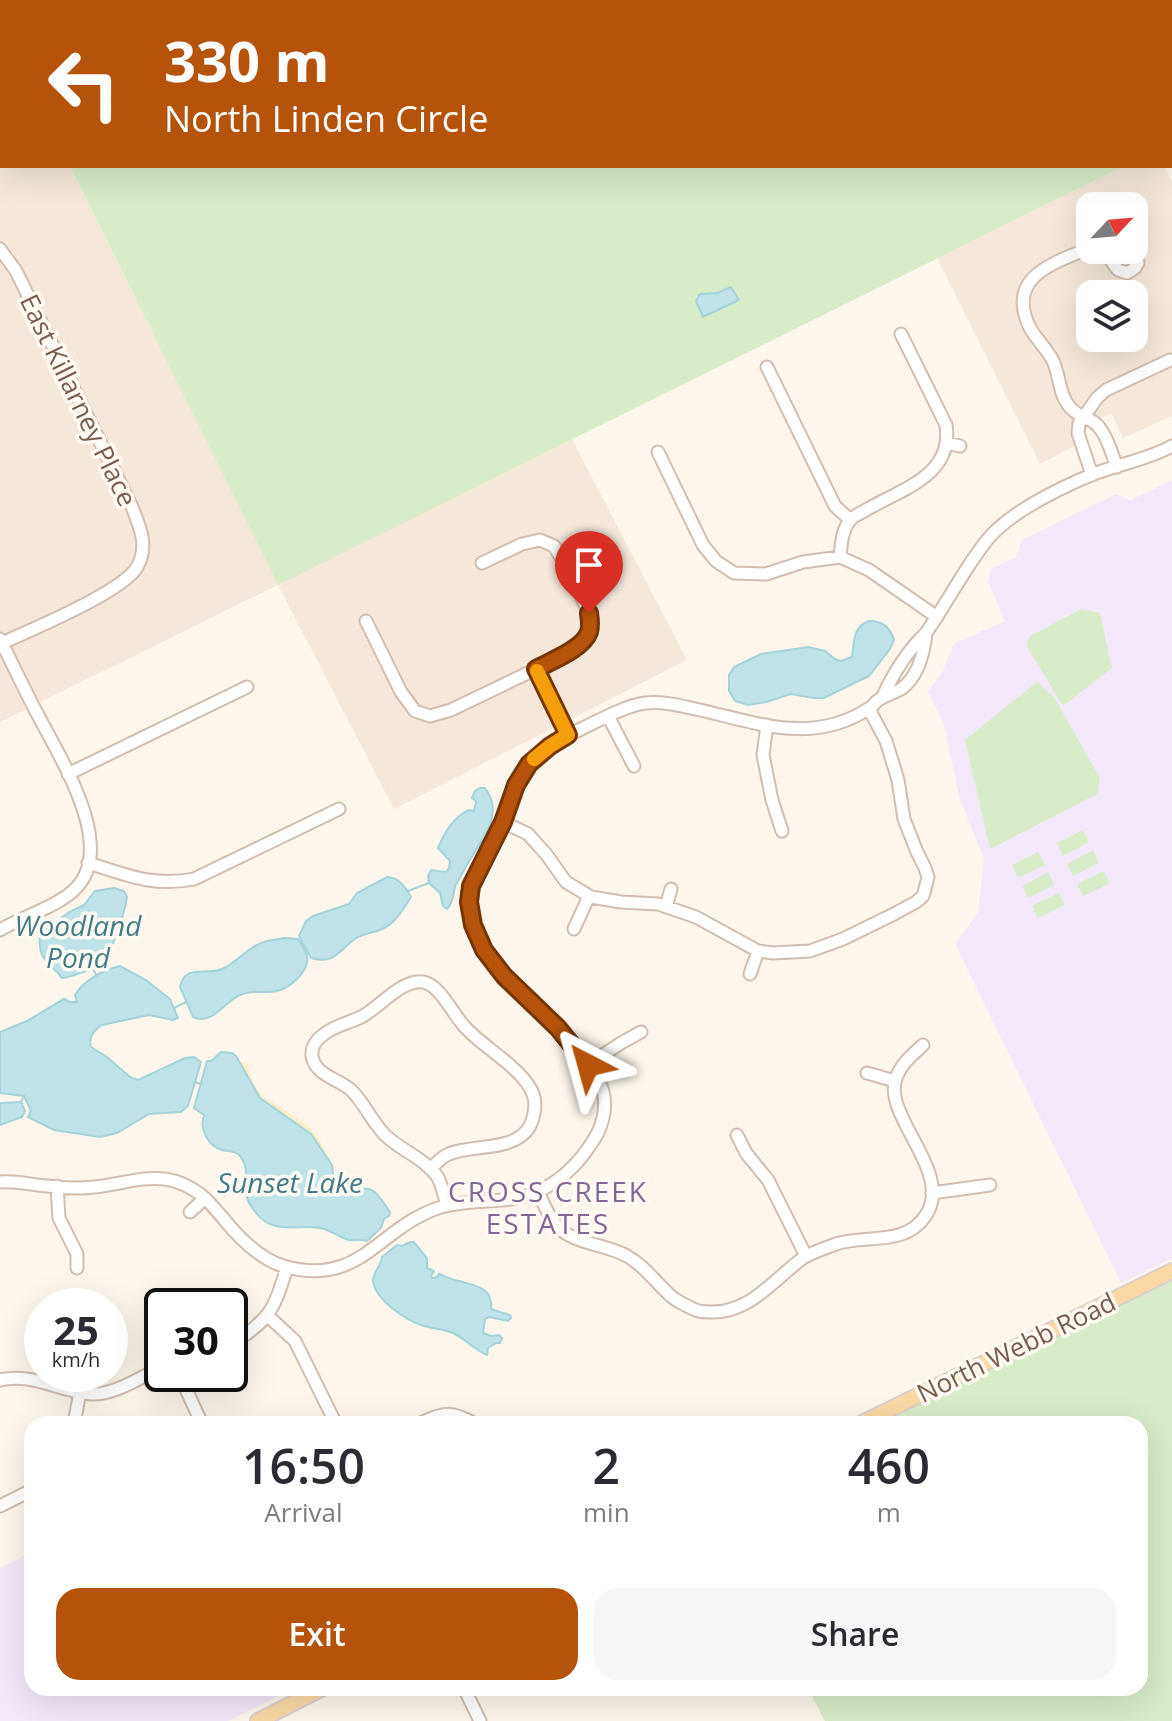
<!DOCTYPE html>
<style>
:root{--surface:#fff;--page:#f7f7f7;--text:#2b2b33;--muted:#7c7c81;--accent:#b45309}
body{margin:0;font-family:"Open Sans",sans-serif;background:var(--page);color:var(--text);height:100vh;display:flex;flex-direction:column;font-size:30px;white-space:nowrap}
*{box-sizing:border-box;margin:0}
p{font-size:26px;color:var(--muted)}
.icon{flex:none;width:44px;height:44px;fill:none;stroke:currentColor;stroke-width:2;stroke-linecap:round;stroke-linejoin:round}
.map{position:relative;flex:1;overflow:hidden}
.drawer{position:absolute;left:24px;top:1416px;width:1124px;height:280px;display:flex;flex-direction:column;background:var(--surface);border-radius:24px;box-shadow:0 8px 32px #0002}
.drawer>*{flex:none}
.hud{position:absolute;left:0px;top:0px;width:1172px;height:168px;box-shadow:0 8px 32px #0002;background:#b45309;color:#fff;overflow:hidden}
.needle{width:52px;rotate:64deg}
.buttons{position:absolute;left:1076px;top:192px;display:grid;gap:16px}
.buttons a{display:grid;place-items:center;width:72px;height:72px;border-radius:16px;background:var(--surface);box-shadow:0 8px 32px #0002;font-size:40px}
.speed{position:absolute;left:24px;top:1288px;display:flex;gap:16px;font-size:40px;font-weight:700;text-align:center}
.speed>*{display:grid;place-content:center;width:104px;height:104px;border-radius:50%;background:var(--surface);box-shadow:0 8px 32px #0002;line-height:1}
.speed small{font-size:20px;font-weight:400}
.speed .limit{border:4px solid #111;border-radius:12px;background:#fff;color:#111}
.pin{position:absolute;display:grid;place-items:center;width:68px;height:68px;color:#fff;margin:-82px -34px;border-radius:50% 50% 50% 0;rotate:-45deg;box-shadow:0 0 8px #0007}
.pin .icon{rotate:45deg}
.me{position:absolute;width:88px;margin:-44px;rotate:321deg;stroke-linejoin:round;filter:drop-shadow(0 0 6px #0008)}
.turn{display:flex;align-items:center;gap:28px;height:168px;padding:0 32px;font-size:36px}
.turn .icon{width:104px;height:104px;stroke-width:2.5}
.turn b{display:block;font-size:56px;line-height:68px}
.eta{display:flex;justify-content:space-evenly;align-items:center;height:136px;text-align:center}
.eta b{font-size:48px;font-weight:600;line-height:56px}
.action{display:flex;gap:16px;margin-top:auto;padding:16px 32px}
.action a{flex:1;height:92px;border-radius:24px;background:var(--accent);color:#fff;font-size:32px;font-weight:600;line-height:92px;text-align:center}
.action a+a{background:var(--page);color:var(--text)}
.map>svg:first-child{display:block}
.residential{fill:#f5e8da;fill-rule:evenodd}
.education{fill:#f3e8fa}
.green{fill:#d8ecc9}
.sand{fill:#fcefc7}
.water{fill:#bfe3e8;stroke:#a5d3da;stroke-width:2}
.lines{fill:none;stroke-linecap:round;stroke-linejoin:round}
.stream{stroke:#a5d3da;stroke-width:2}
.minor-casing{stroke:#d1beb0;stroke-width:15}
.major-casing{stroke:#dad1cd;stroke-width:18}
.minor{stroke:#fff;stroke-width:11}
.major{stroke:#fbd9a5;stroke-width:14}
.route-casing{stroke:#753606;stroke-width:20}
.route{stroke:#b45309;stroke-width:14}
.slow{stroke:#f59e0b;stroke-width:14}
.labels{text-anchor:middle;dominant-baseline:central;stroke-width:7;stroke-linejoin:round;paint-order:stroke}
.street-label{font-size:26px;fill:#7a5c4d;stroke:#fffaf3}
.water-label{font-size:28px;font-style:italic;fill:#437c86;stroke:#fffaf3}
.neighbourhood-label{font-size:28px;letter-spacing:2px;fill:#846695;stroke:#fffaf3}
</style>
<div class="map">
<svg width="1172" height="1721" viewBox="0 0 1172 1721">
<rect width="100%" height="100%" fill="#fdf6ec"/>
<path class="residential" d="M0 26 2 30V166H70L278 584 572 439 687 660 394 809 278 585 0 722Z
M1124 166H1164L1172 183V416L1123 438 1111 413 1072 435 1075 446 1040 464 937 258ZM1090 206H1134V250H1090ZM1090 294H1134V338H1090Z"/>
<path class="education" d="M1172 480V1259L1121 1283 955 944 978 912 984 859 959 797 944 725 928 691 941 674 955 643 1005 621 988 582 991 569 1016 557 1022 540 1116 494 1131 500Z
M32 1552V1688H295L228 1721H0V1568Z"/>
<path class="green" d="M0 0H1087L1088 2H2V30L0 26Z
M70 166H1124L278 585Z
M1081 609 1100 613 1112 668 1063 706 1026 645 1030 636Z
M1037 682 1054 697 1100 778 1097 794 990 849 965 740Z
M1083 830 1089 842 1063 856 1057 843Z
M1093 850 1099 863 1073 876 1067 864Z
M1038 852 1045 865 1018 878 1012 865Z
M1103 871 1110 883 1083 896 1077 884Z
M1048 872 1054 885 1028 898 1022 886Z
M1059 893 1065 905 1038 918 1032 906Z
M1172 1273V1721H825L808 1688H1140V1424H862Z"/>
<path class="sand" d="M238 1061 247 1063 253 1084 263 1097 280 1107 305 1124 317 1136 335 1168 333 1171 332 1165 260 1098Z"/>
<path class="water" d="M731 287 739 300 703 317 696 301 700 294 717 293Z
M869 621C883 621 890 627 894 640L890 649 869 676 824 698H814L791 694 766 702 748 705 735 701 729 691V675L734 667 761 654 808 647 825 651 835 659 841 661 852 657C854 642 853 626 869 621Z
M480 788H485C504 812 484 837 471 858 465 867 461 877 455 886 454 893 453 904 447 909L443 906 440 893 429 883 428 876 431 870 446 872 449 868 450 861 438 848C445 832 452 819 468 810L474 811 476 801 472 798 475 791Z
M387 877C399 877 406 888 411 897 403 910 394 925 380 930 372 933 362 934 355 939 338 951 335 965 311 958L299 936 306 921 313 916 349 904 357 893Z
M114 888 124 891 127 897 126 903C121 923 115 948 99 962L98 966C94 968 66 979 62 978 60 977 60 974 58 973 44 961 38 954 40 934L69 912 84 905 95 891Z
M284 938 298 939C301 944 306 950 307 956 310 971 290 988 277 991 265 994 252 989 240 995 224 1002 212 1026 193 1017L180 987C185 963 206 976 222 969 236 963 245 950 259 944 267 940 276 940 284 938Z
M120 966 146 980 170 999 178 1018 173 1020 149 1015 102 1025C94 1030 88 1037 91 1047L107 1057 130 1077 138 1080 185 1058 194 1057 201 1062 188 1106 181 1112 149 1114 117 1133 100 1137 54 1130 28 1117 31 1111 24 1096 0 1093V1032L27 1021 64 999 70 1002H77L75 995C83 981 104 969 120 966Z
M221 1052 232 1053 236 1056 260 1098 311 1134 332 1165 334 1182 338 1187C372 1193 368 1178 390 1212L389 1216 384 1219 381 1228 367 1241C361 1239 354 1241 349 1240 339 1237 331 1230 320 1228 297 1224 273 1235 256 1213 252 1208 248 1203 247 1197 243 1183 251 1167 239 1155 234 1150 228 1152 222 1150 208 1146 199 1129 204 1115L194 1108 207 1061H211Z
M21 1102 25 1111 22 1117 0 1125V1103Z
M410 1242H414L427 1258V1268L434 1271 431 1276 432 1278 437 1277 439 1274C445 1276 452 1280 459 1281 476 1286 493 1287 491 1309L510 1315 511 1318 508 1321 489 1317 485 1319 483 1333 491 1336 499 1335 502 1338 500 1343H496L488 1348 487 1355C475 1350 466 1340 455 1334 445 1329 434 1329 424 1326 407 1321 375 1300 373 1281 373 1272 381 1266 382 1257L397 1245 402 1246Z"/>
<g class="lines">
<path class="stream" d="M408 891 429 883
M93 969 97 976
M174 1008 186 1002
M195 1082 201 1084
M21 1102 24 1096"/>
<defs>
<path id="minor" d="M1090 248C1053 263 1005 277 1030 328 1036 339 1046 348 1052 359 1060 373 1058 393 1069 406 1072 411 1079 414 1083 418L1097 398 1106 390 1170 360
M0 249 16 271 132 507C140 527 149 547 137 567 123 592 30 630 0 644
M1103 250 1118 270 1127 273 1135 268 1138 263 1134 248
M767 367 835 506 850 520
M946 443 960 446
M658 452 703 545 716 561 734 573 766 574 803 562 840 557 869 570 937 617
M1092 475 1078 433 1079 423 1083 418C1104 420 1110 450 1117 467
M840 557C841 545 842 530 850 520 853 516 861 513 866 510 901 489 954 476 946 425L901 334
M366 621 401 692 415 711 430 716 451 710 536 669 577 647 587 637 590 629 589 613 567 567 554 546 540 540 522 544 482 563
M536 669 568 735
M882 698C893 674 907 651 926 633 947 603 964 569 987 540 1010 512 1058 489 1091 475 1118 464 1147 460 1172 446
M608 716 634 766
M767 725 763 755 772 800 782 831
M68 774 247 687
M503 822 528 834 546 854 566 882 591 897 621 902 658 904 696 917 758 951 773 953 810 951 843 939 894 914 916 902 923 896 925 889 928 877 925 868 917 852 904 819 898 780 886 741 869 709
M88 863C128 875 152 887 194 879L339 809
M666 907 671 889
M574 929 589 896
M0 930C23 916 58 907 76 888 117 846 60 758 39 717 25 691 13 665 0 639
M750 974 758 951
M588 1065 621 1043 641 1032
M867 1073 895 1081
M737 1135 746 1153 768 1180 806 1256
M430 1169C436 1164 441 1157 449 1154 472 1144 511 1152 528 1129 534 1120 537 1104 533 1094 523 1068 482 1047 464 1026 453 1014 439 984 423 982 403 978 379 1008 361 1017 349 1023 333 1026 323 1035 316 1040 311 1048 312 1056 315 1076 340 1079 352 1091 365 1104 372 1122 385 1135 400 1150 424 1158 437 1176 442 1184 444 1196 447 1205
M0 1182C16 1180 31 1185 47 1186 62 1188 79 1189 94 1187 118 1185 141 1176 165 1179 179 1181 189 1186 200 1194 209 1201 215 1209 222 1217 238 1237 258 1258 283 1266 360 1288 377 1229 438 1208 471 1197 507 1206 539 1191 560 1181 578 1164 591 1144 601 1130 608 1110 603 1092 601 1082 593 1073 588 1064 553 1015 470 966 469 902 468 877 492 846 502 823 509 808 511 792 519 779 534 755 555 742 579 730 598 721 624 706 645 703 663 701 682 706 700 710 758 723 812 745 868 709 878 703 870 706 880 699 886 695 894 693 901 689 918 677 924 653 926 633
M57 1186 59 1218 77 1254V1268
M538 1192C543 1202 548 1215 555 1224 573 1245 604 1243 627 1256 645 1266 657 1284 672 1297 678 1302 686 1305 693 1309 699 1312 704 1312 711 1312 750 1313 773 1280 803 1258 812 1252 826 1248 836 1244 866 1234 906 1247 926 1215 954 1172 882 1116 896 1078 901 1064 912 1055 923 1045
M932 1193 990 1185
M190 1212 205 1198
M267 1315 295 1341 336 1424
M230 1345C270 1320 274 1310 287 1267
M179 1374 202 1424
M0 1380C31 1372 61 1392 92 1394 115 1395 142 1376 162 1367
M74 1424 80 1392
M418 1424C445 1413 449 1409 475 1424
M0 1506 32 1490
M464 1688 480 1721"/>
<path id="major" d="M1108 0 1109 2
M1170 127 1172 131
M860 1424 1172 1271
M258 1721 323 1688"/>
</defs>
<use href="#minor" class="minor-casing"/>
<use href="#major" class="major-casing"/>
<use href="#minor" class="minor"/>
<use href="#major" class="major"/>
</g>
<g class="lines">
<defs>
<path id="route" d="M588 1065 558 1028 504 976 484 950 473 925 469 902 471 886 503 822 516 785 529 764 550 746 568 735 536 669C551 661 583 649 589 632 591 626 590 620 589 613"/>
</defs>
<use href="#route" class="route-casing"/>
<use href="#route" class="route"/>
<path class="slow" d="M534 759 550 746 568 735 537 671"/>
</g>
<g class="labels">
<g class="street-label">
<text transform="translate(79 400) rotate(64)">East Killarney Place</text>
<text transform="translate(1016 1347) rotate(-26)">North Webb Road</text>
</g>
<g class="water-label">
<text x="78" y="925">Woodland<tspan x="78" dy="32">Pond</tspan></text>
<text x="290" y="1182">Sunset Lake</text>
</g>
<g class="neighbourhood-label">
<text x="548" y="1191">CROSS CREEK<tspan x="548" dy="32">ESTATES</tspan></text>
</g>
</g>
</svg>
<div class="buttons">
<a><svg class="needle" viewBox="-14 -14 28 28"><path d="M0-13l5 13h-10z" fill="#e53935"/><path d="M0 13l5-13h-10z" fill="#7c7c81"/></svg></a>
<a><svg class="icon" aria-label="layers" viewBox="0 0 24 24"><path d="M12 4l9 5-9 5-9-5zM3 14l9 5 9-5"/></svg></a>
</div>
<div class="speed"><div>25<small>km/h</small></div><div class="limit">30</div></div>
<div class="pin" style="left:589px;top:613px;background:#d93025"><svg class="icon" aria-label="arrive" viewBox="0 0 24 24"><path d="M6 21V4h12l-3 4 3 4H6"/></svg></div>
<svg class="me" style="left:588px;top:1065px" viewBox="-20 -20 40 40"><path d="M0-17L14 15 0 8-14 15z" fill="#b45309" stroke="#fff" stroke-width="4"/></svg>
<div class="hud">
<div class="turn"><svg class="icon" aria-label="left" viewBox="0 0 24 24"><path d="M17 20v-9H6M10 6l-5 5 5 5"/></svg><div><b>330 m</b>North Linden Circle</div></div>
</div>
<section class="drawer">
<div class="eta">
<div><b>16:50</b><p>Arrival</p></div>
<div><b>2</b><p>min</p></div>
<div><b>460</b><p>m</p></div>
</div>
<div class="action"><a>Exit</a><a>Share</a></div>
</section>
</div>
